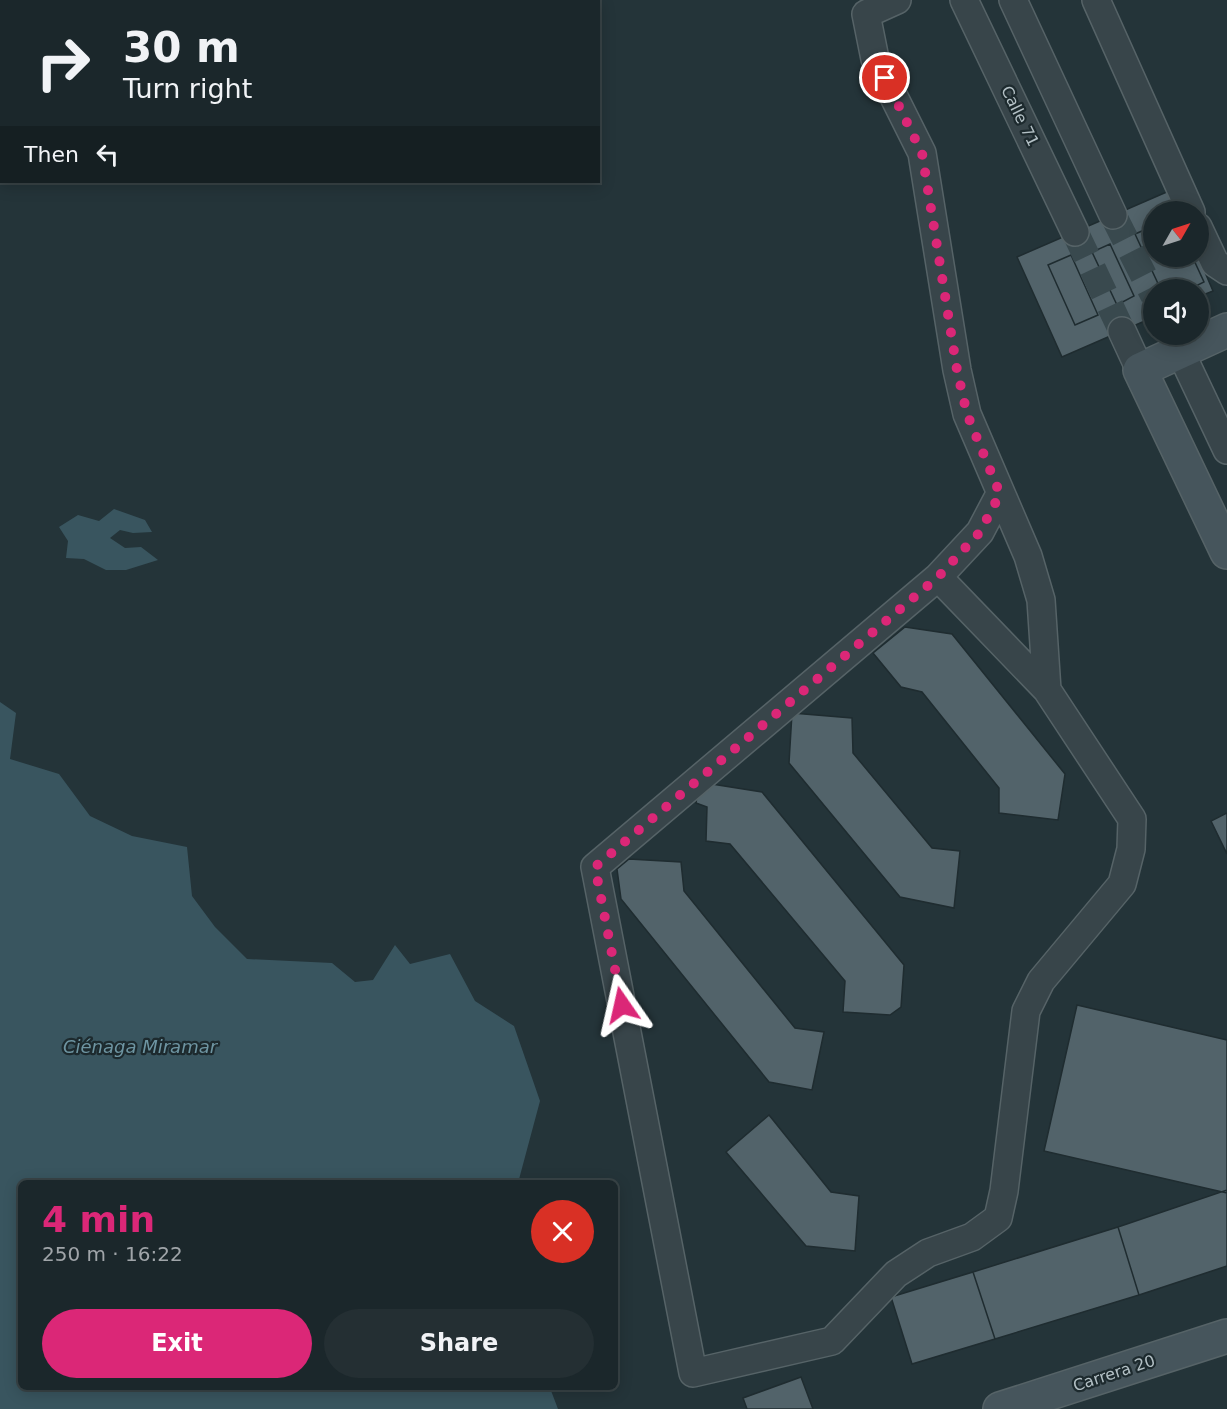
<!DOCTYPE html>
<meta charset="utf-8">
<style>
:root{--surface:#1b272b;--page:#242f33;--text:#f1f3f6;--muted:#a0a5a9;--line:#394447;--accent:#db2777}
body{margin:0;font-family:"DejaVu Sans",sans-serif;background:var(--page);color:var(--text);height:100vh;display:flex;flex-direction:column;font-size:22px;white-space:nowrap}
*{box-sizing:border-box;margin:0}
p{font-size:20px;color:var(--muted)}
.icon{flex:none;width:33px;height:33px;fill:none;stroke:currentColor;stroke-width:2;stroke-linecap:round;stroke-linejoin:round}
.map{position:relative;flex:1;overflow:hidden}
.side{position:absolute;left:18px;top:1180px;width:600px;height:210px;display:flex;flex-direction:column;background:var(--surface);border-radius:9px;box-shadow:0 3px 15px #0003,0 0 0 2px var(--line)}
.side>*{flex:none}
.banner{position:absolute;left:0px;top:0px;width:600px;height:183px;box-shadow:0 3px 15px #0003,0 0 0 2px var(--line);background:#1b272b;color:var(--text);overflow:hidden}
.needle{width:39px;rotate:51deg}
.fabs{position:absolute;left:1143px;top:201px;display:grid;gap:12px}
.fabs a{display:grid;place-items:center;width:66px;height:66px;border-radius:50%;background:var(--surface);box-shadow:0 3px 15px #0003,0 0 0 2px var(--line);font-size:30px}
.pin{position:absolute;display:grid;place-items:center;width:51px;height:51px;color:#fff;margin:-26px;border:3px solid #fff;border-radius:50%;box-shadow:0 2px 6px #0007}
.me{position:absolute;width:66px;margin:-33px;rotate:349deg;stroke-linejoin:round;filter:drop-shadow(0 0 4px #0008)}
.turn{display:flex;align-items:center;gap:21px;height:126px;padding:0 24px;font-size:27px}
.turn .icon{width:78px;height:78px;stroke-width:2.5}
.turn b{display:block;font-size:42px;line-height:51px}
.then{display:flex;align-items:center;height:57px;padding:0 24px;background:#0003;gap:12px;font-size:22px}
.round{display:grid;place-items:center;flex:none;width:63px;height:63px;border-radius:32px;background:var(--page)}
.headline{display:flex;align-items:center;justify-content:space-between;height:102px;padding:0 24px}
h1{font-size:36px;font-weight:700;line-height:45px;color:var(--accent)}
.action{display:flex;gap:12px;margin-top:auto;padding:12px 24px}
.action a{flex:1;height:69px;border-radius:36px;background:var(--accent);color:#fff;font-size:24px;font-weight:700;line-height:69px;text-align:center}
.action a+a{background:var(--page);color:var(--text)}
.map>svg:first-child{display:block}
.water{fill:#39555f}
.building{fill:#52636a;stroke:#1f2c30;stroke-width:1.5}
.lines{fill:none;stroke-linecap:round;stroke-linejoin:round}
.street-tunnel{stroke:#39494e;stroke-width:27;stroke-dasharray:27 14;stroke-linecap:butt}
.street-casing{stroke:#566367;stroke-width:30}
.secondary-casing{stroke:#566367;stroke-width:36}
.street{stroke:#38454a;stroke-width:27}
.secondary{stroke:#46555c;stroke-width:33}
.route{stroke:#db2777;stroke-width:10;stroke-dasharray:0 18}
.labels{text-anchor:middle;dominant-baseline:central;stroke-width:4.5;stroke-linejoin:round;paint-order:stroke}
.street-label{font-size:16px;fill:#b3c0c5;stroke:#1d2a2e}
.water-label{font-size:18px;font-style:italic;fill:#6e95a2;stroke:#1d2a2e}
</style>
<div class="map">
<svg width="1227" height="1409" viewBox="0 0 1227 1409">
<rect width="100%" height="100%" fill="#243439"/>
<path class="water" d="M114 509 145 520 152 532 133 533 120 530 110 538 125 548 141 547 158 560 126 570H106L84 559 66 558 68 541 59 527 78 515 99 521Z
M0 702 16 713 10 759 59 774 90 816 132 836 187 847 192 896 215 927 247 959 332 963 355 982 373 980 395 945 410 964 450 954 475 1001 514 1026 540 1101 518 1183 21 1184V1388H550L558 1409H0Z"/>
<path class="building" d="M1169 191 1178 212H1154V256H1198L1213 291 1198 297V290H1154V317L1062 357 1017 257Z
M1154 226V256H1192L1204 282 1188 290H1161L1135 234Z
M1110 244 1134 296 1117 305 1092 252Z
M1071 255 1098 315 1075 325 1048 265Z
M905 627 952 634 1065 774 1058 820 999 813V788L922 692 901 687 873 653Z
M792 713 852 718 853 753 932 848 960 851 954 908 900 897 789 763Z
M699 782 762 792 904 965 901 1007 890 1015 843 1012 845 981 730 844 706 841 707 807 696 803Z
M1227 813V854L1211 821Z
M629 859 681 862 684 891 795 1028 824 1032 812 1090 769 1082 621 899 617 869Z
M1077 1005 1227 1040V1193L1044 1151Z
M769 1115 831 1192 859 1196 855 1251 806 1246 726 1152Z
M1227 1190V1266L1139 1295 1118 1227Z
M1118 1227 1139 1295 995 1339 973 1272Z
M973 1272 995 1339 912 1364 891 1297Z
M801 1377 813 1409H747L743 1398Z"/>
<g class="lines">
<path class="street-tunnel" d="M1113 215 1154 296
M1075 232 1122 331"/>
<defs>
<path id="street" d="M897 0 866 14 875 59 922 153 957 370 967 414 1028 556 1041 600 1047 690
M964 0 1075 232
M1013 0 1113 215
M1096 0 1191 212
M1198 227 1215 263 1227 271
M1122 331 1140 370
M1172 334 1227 450
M938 577 1047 690 1132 819 1131 849 1122 884 1041 981 1026 1011 1004 1191 998 1218 972 1237 928 1253 896 1274 832 1341 693 1373 595 867 938 577 980 532 1000 494"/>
<path id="secondary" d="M1227 330 1140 370 1227 552
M1000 1409 1227 1336"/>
</defs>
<use href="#street" class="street-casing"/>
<use href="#secondary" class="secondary-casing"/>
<use href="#street" class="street"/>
<use href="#secondary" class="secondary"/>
</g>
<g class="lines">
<path class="route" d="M622 1005 595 867 938 577 980 532 1000 494 967 414 957 370 922 153 885 78"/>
</g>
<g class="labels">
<g class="street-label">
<text transform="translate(1020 116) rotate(64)">Calle 71</text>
<text transform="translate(1114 1373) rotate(-18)">Carrera 20</text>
</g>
<g class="water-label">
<text x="140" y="1046">Ciénaga Miramar</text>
</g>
</g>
</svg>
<div class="fabs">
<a><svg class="needle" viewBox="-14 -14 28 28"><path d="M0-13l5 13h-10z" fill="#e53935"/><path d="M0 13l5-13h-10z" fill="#a0a5a9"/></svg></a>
<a><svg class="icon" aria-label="sound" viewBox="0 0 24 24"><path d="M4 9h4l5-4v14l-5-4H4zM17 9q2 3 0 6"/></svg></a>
</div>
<div class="pin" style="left:885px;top:78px;background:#d93025"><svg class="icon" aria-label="arrive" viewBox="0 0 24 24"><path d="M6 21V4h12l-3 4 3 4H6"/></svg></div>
<svg class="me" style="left:622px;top:1005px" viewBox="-20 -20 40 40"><path d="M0-17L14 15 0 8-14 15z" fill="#db2777" stroke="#fff" stroke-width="4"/></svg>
<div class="banner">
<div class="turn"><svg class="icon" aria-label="right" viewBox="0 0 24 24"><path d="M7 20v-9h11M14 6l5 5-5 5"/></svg><div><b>30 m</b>Turn right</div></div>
<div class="then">Then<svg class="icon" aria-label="left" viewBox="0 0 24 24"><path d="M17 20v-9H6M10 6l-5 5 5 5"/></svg></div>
</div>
<section class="side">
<div class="headline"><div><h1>4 min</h1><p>250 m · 16:22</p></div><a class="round" style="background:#d93025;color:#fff"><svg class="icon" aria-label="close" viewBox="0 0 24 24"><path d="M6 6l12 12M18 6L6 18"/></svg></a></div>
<div class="action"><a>Exit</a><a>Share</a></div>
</section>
</div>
